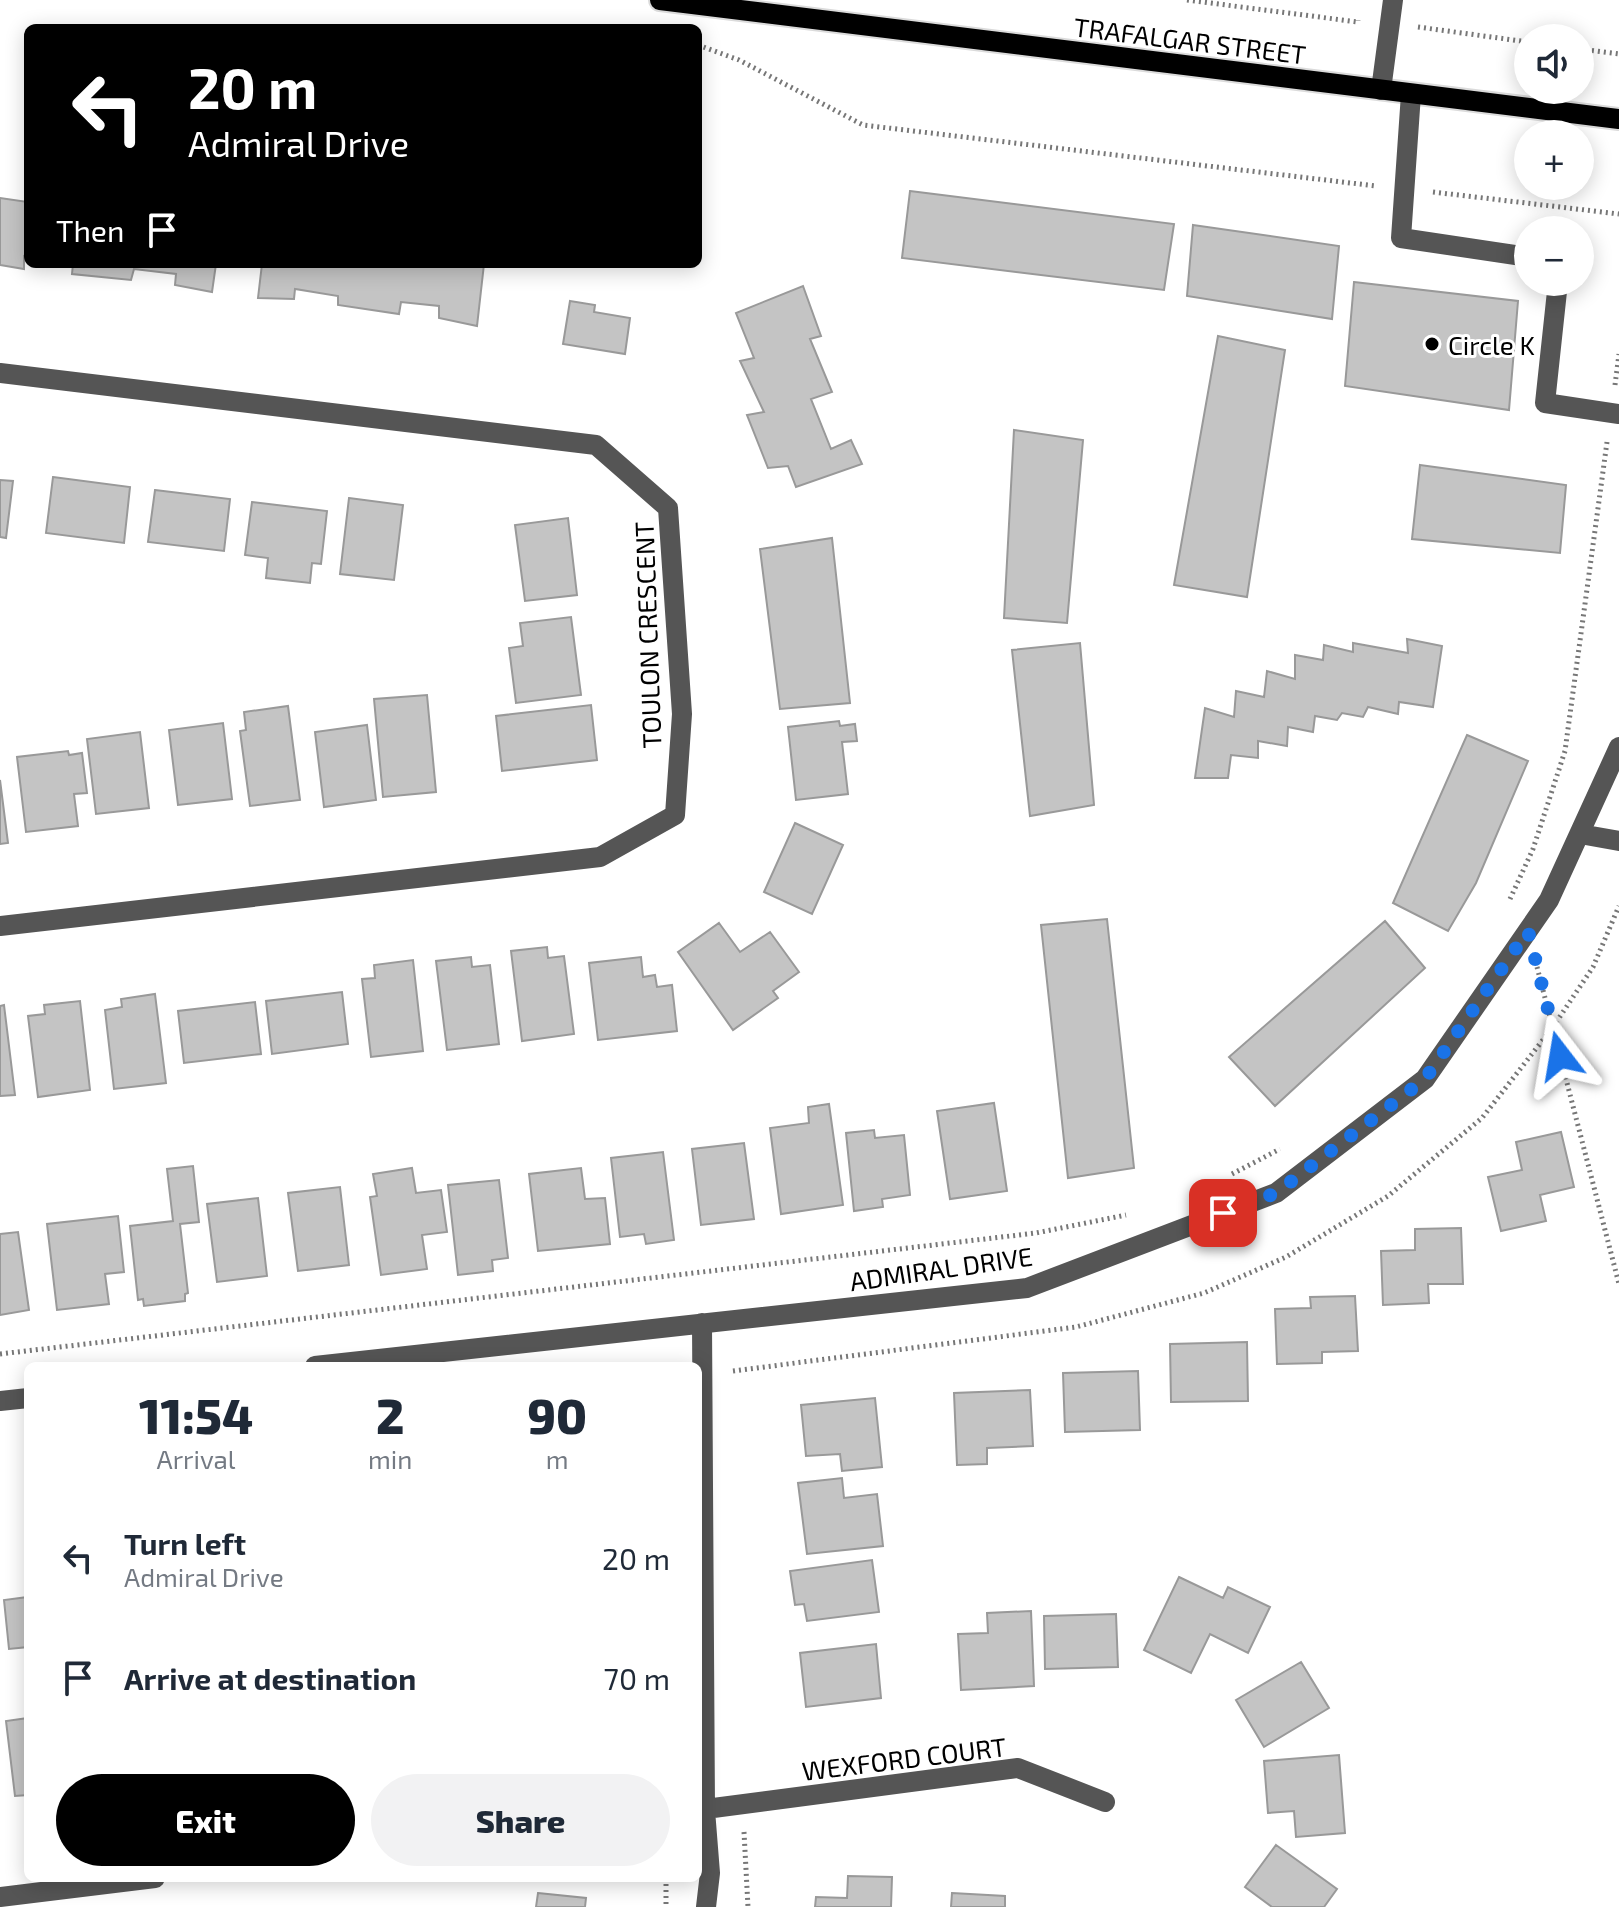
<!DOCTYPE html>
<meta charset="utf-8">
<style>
:root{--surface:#fff;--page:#f2f2f3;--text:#1f2937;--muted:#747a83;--accent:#000}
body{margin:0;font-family:"Exo 2",sans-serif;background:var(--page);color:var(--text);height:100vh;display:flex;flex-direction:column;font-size:30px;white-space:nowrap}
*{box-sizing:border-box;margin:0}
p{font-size:26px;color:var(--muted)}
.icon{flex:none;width:44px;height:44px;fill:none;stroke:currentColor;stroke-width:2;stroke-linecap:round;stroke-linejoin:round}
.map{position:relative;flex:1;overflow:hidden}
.sheet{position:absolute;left:24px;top:1362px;width:678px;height:520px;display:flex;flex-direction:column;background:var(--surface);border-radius:12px;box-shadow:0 4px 20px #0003}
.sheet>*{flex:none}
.banner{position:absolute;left:24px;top:24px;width:678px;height:244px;border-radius:12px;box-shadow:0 4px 20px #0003;background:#000;color:#fff;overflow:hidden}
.buttons{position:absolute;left:1514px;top:24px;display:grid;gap:16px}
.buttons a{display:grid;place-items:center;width:80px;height:80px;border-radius:50%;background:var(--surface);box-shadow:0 4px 20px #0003;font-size:40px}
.pin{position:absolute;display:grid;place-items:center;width:68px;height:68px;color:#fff;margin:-34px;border-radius:16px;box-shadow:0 4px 12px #0006}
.me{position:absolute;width:88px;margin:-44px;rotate:346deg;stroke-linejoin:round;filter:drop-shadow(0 0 6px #0008)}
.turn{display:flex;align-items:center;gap:28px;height:168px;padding:0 32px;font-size:36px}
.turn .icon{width:104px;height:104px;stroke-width:2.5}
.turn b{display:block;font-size:56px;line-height:68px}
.then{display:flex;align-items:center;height:76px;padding:0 32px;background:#0003;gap:16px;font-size:30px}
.eta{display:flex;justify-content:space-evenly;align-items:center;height:136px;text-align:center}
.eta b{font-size:48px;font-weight:800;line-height:56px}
.primary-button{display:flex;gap:16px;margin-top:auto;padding:16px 32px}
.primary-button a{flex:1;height:92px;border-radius:48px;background:var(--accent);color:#fff;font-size:32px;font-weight:800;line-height:92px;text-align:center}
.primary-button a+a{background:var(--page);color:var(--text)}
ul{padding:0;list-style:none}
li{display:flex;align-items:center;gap:24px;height:120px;padding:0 32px}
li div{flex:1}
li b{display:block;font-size:30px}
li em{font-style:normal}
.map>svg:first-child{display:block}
.building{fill:#c4c4c4;stroke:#999;stroke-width:2}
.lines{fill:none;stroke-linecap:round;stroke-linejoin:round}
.major-casing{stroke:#dbdbdb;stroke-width:24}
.path{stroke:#777;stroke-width:5;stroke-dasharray:2 4;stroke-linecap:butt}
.minor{stroke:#555;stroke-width:20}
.major{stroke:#000;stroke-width:20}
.route{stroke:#1a73e8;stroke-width:14;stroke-dasharray:0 25.2}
.poi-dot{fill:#000;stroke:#fff;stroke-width:3}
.labels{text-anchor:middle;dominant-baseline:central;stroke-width:6;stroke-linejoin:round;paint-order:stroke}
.street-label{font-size:26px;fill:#000;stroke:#fff}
.poi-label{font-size:26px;fill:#000;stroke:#fff;text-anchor:start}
</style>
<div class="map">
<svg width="1619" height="1907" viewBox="0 0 1619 1907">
<rect width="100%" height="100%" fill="#fff"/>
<path class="building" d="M910 191 1174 224 1164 290 902 258Z
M0 198 28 202V257L24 256V269L0 265Z
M1193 225 1339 246 1332 319 1187 296Z
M73 264H216L212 292 175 285 176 274 134 269 131 280 72 274Z
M262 264H484L477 326 439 318V306L401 302 399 314 338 305V296L295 289 294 299 258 298Z
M1354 282 1518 301 1509 410 1345 386Z
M803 286 821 336 810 339 832 392 811 399 831 449 851 440 862 464 796 487 788 466 768 468 747 415 764 412 740 361 754 358 736 313Z
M570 301 595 305 594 312 630 318 625 354 563 344Z
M1218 336 1285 350 1247 597 1174 585Z
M1014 430 1083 440 1067 623 1004 618Z
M1420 465 1566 485 1560 553 1412 539Z
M53 477 130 487 124 543 46 533Z
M0 480 13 481 6 538 0 537Z
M155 490 230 499 224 551 148 542Z
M349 498 403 505 394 580 340 574Z
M252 502 327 511 321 564 312 563 310 583 266 578 268 558 245 555Z
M568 518 577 595 525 601 515 525Z
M832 538 850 703 780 709 760 549Z
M571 617 581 695 516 703 509 648 523 646 520 623Z
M1407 639 1442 646 1433 707 1399 702 1398 714 1368 707 1363 717 1342 713 1337 720 1315 716 1313 732 1288 727 1287 746 1258 741V758L1231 755 1228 778H1195L1205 708 1234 717 1236 691 1264 697 1267 671 1295 679V655L1323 660 1324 645 1353 652V643L1408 653Z
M1080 643 1094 805 1030 816 1012 650Z
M427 695 436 792 383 797 374 699Z
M591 705 597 760 502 771 496 716Z
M288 706 300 800 250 806 240 731 246 730 244 712Z
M839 721 840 726 855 724 857 741 842 742 848 794 796 800 788 727Z
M223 723 232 799 178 805 169 730Z
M367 725 376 800 324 807 315 732Z
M140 732 149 808 96 814 87 739Z
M1467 735 1528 761 1476 883 1448 931 1393 903Z
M68 751 69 755 82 753 87 793 74 794 78 826 26 832 17 757Z
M0 780 8 843 0 844Z
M795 823 843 845 812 914 764 892Z
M1107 919 1134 1168 1068 1178 1041 925Z
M1385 921 1425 968 1275 1106 1229 1057Z
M719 923 740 952 770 932 799 972 773 991 778 998 733 1030 678 952Z
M547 947 548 958 564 956 574 1034 522 1041 511 951Z
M471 957 472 967 490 965 499 1044 447 1050 436 961Z
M641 957 643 977 655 975 657 987 672 985 677 1031 598 1040 589 963Z
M413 960 423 1051 371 1057 362 979 375 978 374 965Z
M342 992 348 1044 272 1054 266 1001Z
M155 994 166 1083 114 1089 105 1010 122 1007 121 999Z
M80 1001 90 1090 38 1097 28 1016 45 1014 44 1005Z
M255 1002 261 1054 184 1063 178 1011Z
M4 1005 15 1095 0 1096V1006Z
M994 1103 1007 1191 950 1199 937 1111Z
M829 1104 843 1205 781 1214 770 1128 809 1123 808 1107Z
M874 1130 875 1138 904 1135 910 1195 882 1199 883 1207 854 1211 846 1133Z
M1561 1132 1574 1187 1540 1195 1546 1221 1501 1231 1488 1177 1522 1170 1516 1142Z
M744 1143 754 1219 701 1225 692 1149Z
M663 1152 674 1240 646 1244 644 1234 620 1237 611 1158Z
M193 1166 199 1222 180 1224 188 1293 185 1294V1301L144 1306 143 1299 138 1300 130 1226 173 1221 167 1169Z
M412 1168 416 1193 441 1190 447 1232 422 1235 427 1269 381 1275 370 1197 377 1196 373 1174Z
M581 1168 585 1199 605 1198 610 1244 538 1251 529 1174Z
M499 1180 508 1258 492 1260 493 1271 458 1275 448 1185Z
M340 1187 349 1265 298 1271 288 1193Z
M258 1198 267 1276 217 1282 207 1204Z
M118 1216 124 1272 105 1274 109 1304 57 1310 47 1224Z
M1461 1228 1463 1284H1428L1429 1303 1383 1305 1381 1251 1415 1250V1229Z
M18 1232 29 1310 0 1315V1234Z
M1355 1296 1358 1351 1322 1352V1363L1277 1364 1275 1309 1311 1308 1310 1297Z
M1247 1342 1248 1401 1171 1402 1170 1344Z
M1138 1371 1140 1430 1065 1432 1063 1373Z
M1030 1390 1033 1446 987 1448V1464L957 1465 954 1393Z
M875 1398 882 1467 842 1471 840 1454 806 1456 801 1405Z
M842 1478 844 1498 877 1494 883 1546 807 1554 798 1483Z
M872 1560 879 1612 807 1621 804 1604 795 1605 790 1571Z
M1179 1577 1223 1598 1228 1587 1270 1607 1248 1653 1210 1634 1191 1673 1144 1650Z
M28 1597V1647L9 1649 4 1600Z
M1031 1611 1034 1686 961 1690 958 1634 988 1633 987 1613Z
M1116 1614 1118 1667 1045 1669 1044 1616Z
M876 1644 881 1698 806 1707 800 1653Z
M1301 1662 1329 1708 1264 1747 1236 1700Z
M28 1718V1795L15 1796 6 1721Z
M1339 1755 1345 1833 1296 1837 1294 1811 1268 1813 1264 1761Z
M1276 1845 1337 1889 1324 1907H1272L1245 1887Z
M848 1876 892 1877 891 1907H815L816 1897 847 1898Z
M538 1893 586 1898 585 1907H536Z
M952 1893 1005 1896V1907H951Z"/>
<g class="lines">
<defs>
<path id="major" d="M660 0 1619 119"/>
</defs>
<use href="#major" class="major-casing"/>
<path class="path" d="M1187 0 1358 22V20
M1418 27 1528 42
M698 45 739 60 863 125 1376 186
M1580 49 1619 54
M1433 192 1619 214
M1615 385 1619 354
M1510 899 1533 849 1565 751 1607 442
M1537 967 1619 1284
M1232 1174 1280 1149
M0 1354 1036 1233 1126 1215
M733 1371 1076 1327 1204 1293 1286 1257 1388 1196 1482 1118 1553 1027 1593 967 1619 906
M744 1832 748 1907
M666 1878V1907"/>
<path class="minor" d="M1381 90 1393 0
M1411 94 1401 238 1528 257
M1558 282 1545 403 1619 414
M0 373 596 445 668 508 682 714 675 815 600 857 0 926
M1580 834 1619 841
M702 1323 705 1810 710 1873 706 1907
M315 1366 1027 1288 1276 1193 1425 1079 1549 900 1619 747
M0 1401 28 1398
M698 1810 1018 1768 1105 1802
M0 1897 155 1878"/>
<use href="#major" class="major"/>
</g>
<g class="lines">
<path class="route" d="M1223 1213 1276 1193 1425 1079 1528 931 1560 1056"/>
</g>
<circle class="poi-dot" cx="1432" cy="344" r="8"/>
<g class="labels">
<g class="street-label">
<text transform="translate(1190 40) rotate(7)">TRAFALGAR STREET</text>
<text transform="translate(647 635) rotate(-92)">TOULON CRESCENT</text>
<text transform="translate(941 1268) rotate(-8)">ADMIRAL DRIVE</text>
<text transform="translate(904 1758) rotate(-7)">WEXFORD COURT</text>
</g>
<g class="poi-label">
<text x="1448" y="344">Circle K</text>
</g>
</g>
</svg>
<div class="buttons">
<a><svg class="icon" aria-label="sound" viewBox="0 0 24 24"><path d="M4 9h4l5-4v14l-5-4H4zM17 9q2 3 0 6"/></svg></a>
<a>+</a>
<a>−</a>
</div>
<div class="pin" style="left:1223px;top:1213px;background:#d93025"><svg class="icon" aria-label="arrive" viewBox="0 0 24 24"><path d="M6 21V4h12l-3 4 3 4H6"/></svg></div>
<svg class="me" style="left:1560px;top:1056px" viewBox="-20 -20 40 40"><path d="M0-17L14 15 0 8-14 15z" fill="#1a73e8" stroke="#fff" stroke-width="4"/></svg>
<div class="banner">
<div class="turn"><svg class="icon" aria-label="left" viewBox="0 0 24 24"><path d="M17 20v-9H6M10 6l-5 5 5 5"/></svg><div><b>20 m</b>Admiral Drive</div></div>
<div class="then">Then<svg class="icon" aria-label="arrive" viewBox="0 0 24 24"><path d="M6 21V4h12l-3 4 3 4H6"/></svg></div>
</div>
<section class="sheet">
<div class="eta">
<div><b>11:54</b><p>Arrival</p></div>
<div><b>2</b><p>min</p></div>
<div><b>90</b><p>m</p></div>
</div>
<ul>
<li><svg class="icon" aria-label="left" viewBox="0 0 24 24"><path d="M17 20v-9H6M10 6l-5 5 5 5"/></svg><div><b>Turn left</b><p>Admiral Drive</p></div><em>20 m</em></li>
<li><svg class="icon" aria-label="arrive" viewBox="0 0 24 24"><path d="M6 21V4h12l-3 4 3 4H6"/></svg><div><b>Arrive at destination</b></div><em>70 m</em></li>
</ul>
<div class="primary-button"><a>Exit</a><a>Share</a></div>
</section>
</div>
